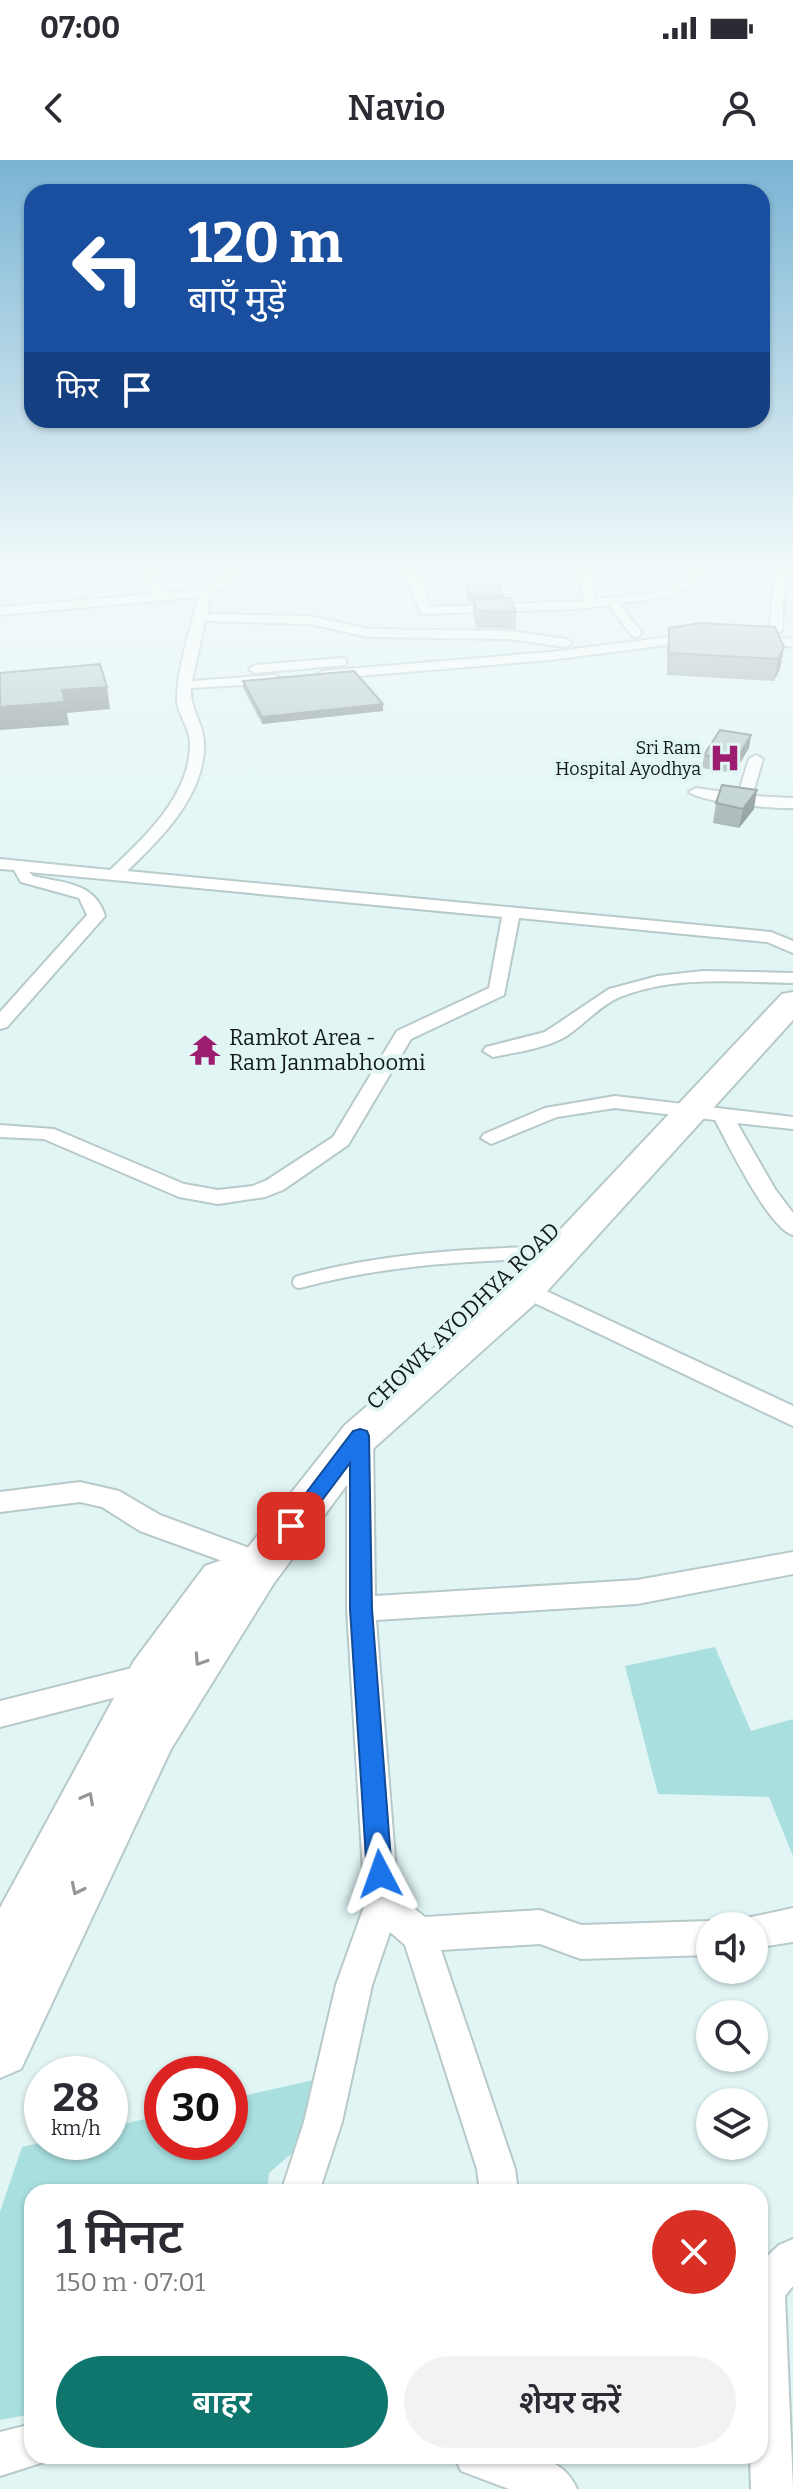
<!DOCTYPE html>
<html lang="hi">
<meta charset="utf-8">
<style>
:root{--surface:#fff;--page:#f2f2f3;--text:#2b2b33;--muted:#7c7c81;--accent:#0f766e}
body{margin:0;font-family:Bitter,"Noto Sans Devanagari",serif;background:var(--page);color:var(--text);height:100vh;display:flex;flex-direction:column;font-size:30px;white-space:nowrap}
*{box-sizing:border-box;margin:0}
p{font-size:26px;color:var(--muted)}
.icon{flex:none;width:44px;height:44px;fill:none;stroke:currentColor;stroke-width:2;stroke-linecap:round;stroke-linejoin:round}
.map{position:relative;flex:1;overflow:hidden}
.panel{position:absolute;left:24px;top:2024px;width:744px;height:280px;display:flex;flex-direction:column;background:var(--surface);border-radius:24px;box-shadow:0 2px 6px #0004}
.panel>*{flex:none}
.hud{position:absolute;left:24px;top:24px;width:746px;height:244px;border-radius:24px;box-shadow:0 2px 6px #0004;background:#1a4fa0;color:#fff;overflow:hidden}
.controls{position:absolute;left:696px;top:1752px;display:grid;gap:16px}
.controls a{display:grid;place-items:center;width:72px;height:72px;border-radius:50%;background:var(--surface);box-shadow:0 2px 6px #0004;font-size:40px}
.speed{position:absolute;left:24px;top:1896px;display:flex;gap:16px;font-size:40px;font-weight:700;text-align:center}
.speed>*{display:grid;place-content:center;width:104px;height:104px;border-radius:50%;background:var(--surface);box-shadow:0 2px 6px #0004;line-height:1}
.speed small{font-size:20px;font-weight:400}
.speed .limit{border:12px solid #d22;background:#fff;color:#111}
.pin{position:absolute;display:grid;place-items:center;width:68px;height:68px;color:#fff;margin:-34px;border-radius:16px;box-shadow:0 4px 12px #0006}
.me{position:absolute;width:88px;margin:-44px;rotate:356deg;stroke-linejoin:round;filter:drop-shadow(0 0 6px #0008)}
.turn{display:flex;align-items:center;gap:28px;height:168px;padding:0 32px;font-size:36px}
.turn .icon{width:104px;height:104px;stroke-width:2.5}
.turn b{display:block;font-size:56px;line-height:68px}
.then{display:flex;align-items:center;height:76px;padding:0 32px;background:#0003;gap:16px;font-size:30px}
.round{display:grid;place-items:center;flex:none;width:84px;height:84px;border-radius:42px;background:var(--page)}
.overview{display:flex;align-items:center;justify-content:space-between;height:136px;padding:0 32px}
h1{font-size:48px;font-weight:600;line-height:60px}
.primary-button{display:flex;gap:16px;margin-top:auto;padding:16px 32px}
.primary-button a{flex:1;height:92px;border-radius:48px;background:var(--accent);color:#fff;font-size:32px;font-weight:600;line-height:92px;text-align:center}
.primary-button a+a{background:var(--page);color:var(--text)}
.status{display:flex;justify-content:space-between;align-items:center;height:56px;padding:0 40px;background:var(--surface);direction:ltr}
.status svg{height:22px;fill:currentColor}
header{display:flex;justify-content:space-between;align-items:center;height:104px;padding:0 32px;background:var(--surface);font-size:36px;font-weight:600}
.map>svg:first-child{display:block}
.green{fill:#a9dfdf}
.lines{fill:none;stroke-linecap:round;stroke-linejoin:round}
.lane-casing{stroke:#b7c9c9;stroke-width:16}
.street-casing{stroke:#b7c9c9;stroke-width:4}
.primary-casing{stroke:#b7c9c9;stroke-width:4}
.lane{stroke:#fff;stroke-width:12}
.street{fill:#fff;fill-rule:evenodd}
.primary{fill:#fff;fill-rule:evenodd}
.wall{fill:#9baaaa}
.shaded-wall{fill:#7e8b8b}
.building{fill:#b4c6c6;stroke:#7e8b8b;stroke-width:2}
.oneway{stroke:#959898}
.route{fill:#1a73e8;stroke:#114b97;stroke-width:2}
.labels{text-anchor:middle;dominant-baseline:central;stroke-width:8;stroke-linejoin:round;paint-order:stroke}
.far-poi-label{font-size:18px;fill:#141a1a;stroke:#e2f5f5;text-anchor:end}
.poi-label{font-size:22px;fill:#141a1a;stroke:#e2f5f5;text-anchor:start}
.street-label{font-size:22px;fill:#141a1a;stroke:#e2f5f5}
</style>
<div class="status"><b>07:00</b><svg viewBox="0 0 49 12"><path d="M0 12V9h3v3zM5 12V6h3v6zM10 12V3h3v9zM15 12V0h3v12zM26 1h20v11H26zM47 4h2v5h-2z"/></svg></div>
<header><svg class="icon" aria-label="back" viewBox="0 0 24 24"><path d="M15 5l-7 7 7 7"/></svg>Navio<svg class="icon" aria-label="person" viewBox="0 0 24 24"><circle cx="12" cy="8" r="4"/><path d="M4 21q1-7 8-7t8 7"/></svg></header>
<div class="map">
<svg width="793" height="2329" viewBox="0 0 793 2329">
<rect width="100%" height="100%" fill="#e2f5f5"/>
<path class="green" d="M438 408H506L507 409H464L466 413H484V422L424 420 423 414 436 413Z
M715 1487 751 1571 793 1559V1696L769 1637 658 1634 625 1506Z
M313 1920 298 1988 269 2013 267 2032H32V2254L0 2260V2052L22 1987 44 1982H110V1967L162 1955V1982H230V1939Z"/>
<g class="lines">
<defs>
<path id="lane" d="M299 1122C377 1101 449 1096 529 1093"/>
<path id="street" d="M138 408H148L166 433 202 430 239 408H251L210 435 207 454 310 456 368 469 509 471 566 479 572 483 566 487 509 479 368 477 310 464 205 461 192 521 275 515 281 519 275 523 191 528C190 551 203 562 204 582 206 634 162 678 127 711L771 772 793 781V793L767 782 519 758 504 835 411 879 348 985 283 1030 265 1037 218 1044 179 1037 44 979 0 977V965L54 969 184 1024 218 1030 253 1026 267 1020 333 977 397 871 489 828 502 757 29 712 33 716C63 723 95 722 105 756L7 867 0 869V852L87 755 79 738 21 722 14 710 0 709V699L110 710C145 677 192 634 190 581 189 567 178 555 177 540 177 506 191 471 198 437L0 455V447L155 434Z
M403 408H414L422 421 430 447 584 441 579 418 585 408H596L591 418 595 439C627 435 679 438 698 408H709C690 439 652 439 619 443L642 473 636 477 632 476 609 445 577 449 421 454Z
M774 408H785L782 470 776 474 770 470Z
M701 473 705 474V480L551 500 323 519 317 515 323 511 551 492Z
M749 474 793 479V487L745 481 743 478Z
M342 498 346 499V505L255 513 249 509 255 505Z
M756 595 763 599 752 636 793 638V648C774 649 701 642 689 632L696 628 738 634 749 599Z
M703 811 793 813V823C736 822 674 815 620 837 599 846 584 865 565 877 543 889 517 892 493 897L483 891 486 887 545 872 609 829 658 816Z
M615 936 793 957V969L737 963 775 1029 793 1053V1075C769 1069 728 984 715 960L615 948 557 957 491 984 481 978 484 974 545 948Z
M503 1111 793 1246V1266L495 1124 491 1119 495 1114Z
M360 1265 369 1268 373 1275 375 1436 637 1420 793 1392V1414L637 1444 376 1460 398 1736 425 1757 540 1750 581 1765 710 1761 722 1766H710V1795L581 1799 540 1784 441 1790 515 2009 518 2032H480L477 2009 405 1785 390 1772 372 1825 342 1962 319 2032H281L304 1962 336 1825 365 1744 347 1449V1275L351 1268Z
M80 1322 119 1331 160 1355 249 1388 253 1396 249 1404 239 1407 140 1371 102 1347 80 1342 0 1352V1332Z
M152 1503 163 1507 167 1516 163 1525 0 1567V1541Z
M793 1748V1782L754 1788V1766H739L742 1759Z
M793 2079V2126L785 2136 793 2329H751L750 2296H760V2103L779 2085Z
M32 2264V2296H49L47 2301 0 2316V2272Z
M454 2296C496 2296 558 2283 577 2329H509L461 2311Z"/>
<path id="primary" d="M793 832V860L540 1139 375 1287 274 1423 171 1589 21 1909 0 1918V1748L134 1501 205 1406 222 1400 235 1404 345 1265 512 1121 782 834Z"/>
</defs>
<use href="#lane" class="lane-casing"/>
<use href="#street" class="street-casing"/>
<use href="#primary" class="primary-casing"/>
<use href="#lane" class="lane"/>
<use href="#street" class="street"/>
<use href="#primary" class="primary"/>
</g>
<path class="wall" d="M466 425 503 436V438L516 452V469L476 468 473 455V442H469L466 431Z
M775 467 780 509 774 521 667 515V489L669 468Z
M243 521 383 551 262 564 243 528Z
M751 575 749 588 734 613 702 608 704 595Z
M716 643 754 649 739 668 713 663Z"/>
<path class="shaded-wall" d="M784 487 780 509 774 521 778 499Z
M107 527 110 549 67 553 69 565 0 570V547L62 530Z
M383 544V551L262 564V557Z
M751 575 749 588 734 613 736 600Z
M757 630 754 649 739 668 743 649Z"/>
<path class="building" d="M498 424 503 436 469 437 466 425Z
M511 438 516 452 476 451 473 439Z
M700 463 775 467 784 487 778 499 669 493V468Z
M100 504 107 527 62 530 65 542 0 547V513Z
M354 511 383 544 262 557 243 521Z
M720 570 751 575 736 600 704 595Z
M722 625 757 630 743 649 716 643Z"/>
<defs><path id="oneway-chevron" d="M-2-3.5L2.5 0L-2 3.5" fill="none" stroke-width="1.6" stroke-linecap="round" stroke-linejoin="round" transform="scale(2)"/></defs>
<g class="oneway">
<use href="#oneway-chevron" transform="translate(200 1500) rotate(123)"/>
<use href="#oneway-chevron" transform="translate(88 1638) rotate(-62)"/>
<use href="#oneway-chevron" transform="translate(77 1729) rotate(116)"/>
</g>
<linearGradient id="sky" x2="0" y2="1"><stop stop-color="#7ab4d4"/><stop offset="0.56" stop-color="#f2fafa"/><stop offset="1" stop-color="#f2fafa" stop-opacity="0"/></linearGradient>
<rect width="793" height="734" fill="url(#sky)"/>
<path class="route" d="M360 1269 367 1271 369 1276 372 1449 392 1714 389 1723 380 1726 371 1723 367 1714 350 1449V1303L299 1371H284L281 1366 353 1271Z"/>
<defs>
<symbol id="hospital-bare" viewBox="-9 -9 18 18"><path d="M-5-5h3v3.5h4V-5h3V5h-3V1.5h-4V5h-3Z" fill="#9d1d71" stroke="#e2f5f5" stroke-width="2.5" paint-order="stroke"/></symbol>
<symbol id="temple-bare" viewBox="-9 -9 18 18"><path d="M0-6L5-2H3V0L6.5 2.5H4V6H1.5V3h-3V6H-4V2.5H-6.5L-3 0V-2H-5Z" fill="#9d1d71" stroke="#e2f5f5" stroke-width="2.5" paint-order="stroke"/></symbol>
</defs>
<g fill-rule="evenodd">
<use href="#hospital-bare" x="703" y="576" width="44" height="44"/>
<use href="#temple-bare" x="183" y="868" width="44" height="44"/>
</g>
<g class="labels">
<g class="far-poi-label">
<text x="701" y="588">Sri Ram<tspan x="701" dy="21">Hospital Ayodhya</tspan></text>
</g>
<g class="poi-label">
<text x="229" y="877">Ramkot Area -<tspan x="229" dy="25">Ram Janmabhoomi</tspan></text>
</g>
<g class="street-label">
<text transform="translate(463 1156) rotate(-44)">CHOWK AYODHYA ROAD</text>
</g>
</g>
</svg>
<div class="controls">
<a><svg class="icon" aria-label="sound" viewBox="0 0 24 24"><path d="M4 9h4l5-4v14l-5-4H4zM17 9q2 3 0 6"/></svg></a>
<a><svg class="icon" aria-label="search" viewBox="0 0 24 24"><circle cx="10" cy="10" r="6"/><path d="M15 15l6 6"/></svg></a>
<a><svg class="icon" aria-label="layers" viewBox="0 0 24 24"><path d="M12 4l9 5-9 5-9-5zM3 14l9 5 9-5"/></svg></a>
</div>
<div class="speed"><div>28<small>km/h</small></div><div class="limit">30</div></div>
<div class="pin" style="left:291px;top:1366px;background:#d93025"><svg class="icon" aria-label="arrive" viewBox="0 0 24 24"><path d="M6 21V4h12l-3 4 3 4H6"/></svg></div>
<svg class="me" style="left:380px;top:1714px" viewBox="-20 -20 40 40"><path d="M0-17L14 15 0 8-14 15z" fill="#1a73e8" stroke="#fff" stroke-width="4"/></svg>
<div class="hud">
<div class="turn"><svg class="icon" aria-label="left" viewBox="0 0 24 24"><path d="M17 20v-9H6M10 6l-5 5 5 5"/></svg><div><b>120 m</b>बाएँ मुड़ें</div></div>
<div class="then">फिर<svg class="icon" aria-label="arrive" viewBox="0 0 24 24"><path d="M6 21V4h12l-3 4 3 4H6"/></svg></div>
</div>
<section class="panel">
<div class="overview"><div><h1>1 मिनट</h1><p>150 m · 07:01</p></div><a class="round" style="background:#d93025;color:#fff"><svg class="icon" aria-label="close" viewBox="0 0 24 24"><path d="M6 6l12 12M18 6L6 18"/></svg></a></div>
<div class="primary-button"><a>बाहर</a><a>शेयर करें</a></div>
</section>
</div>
